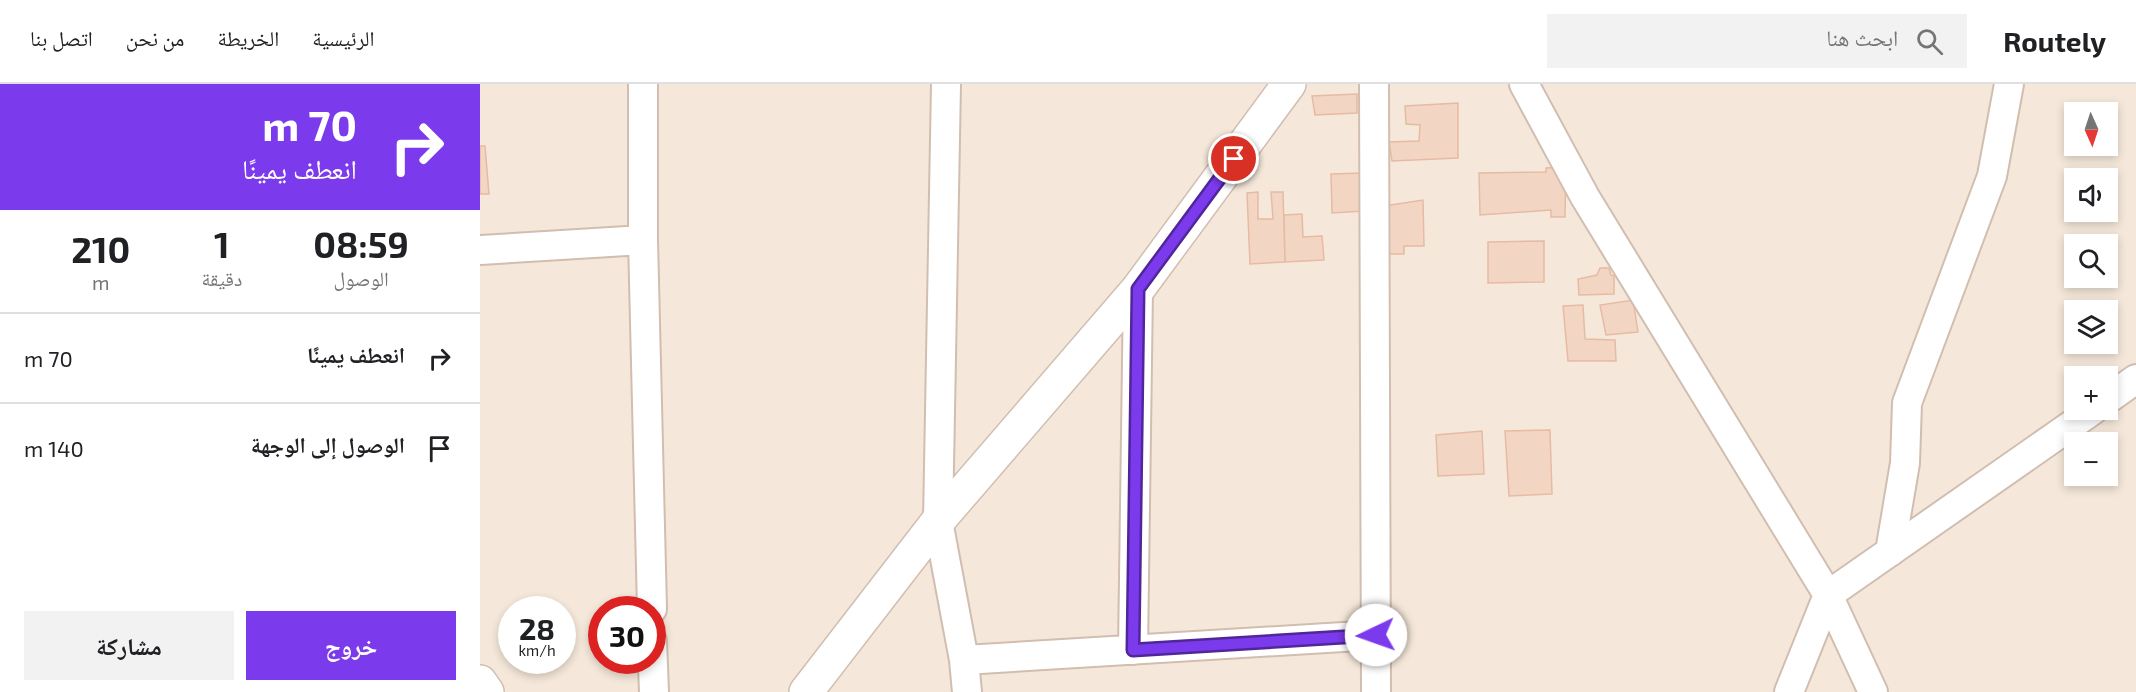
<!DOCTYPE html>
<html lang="ar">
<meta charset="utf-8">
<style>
:root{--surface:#fff;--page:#f2f2f2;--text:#202124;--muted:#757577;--line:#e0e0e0;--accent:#7c3aed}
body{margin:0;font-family:"Exo 2","Noto Naskh Arabic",sans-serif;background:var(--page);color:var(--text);direction:rtl;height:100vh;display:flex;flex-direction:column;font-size:22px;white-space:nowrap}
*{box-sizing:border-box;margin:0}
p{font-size:20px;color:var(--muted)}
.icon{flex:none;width:33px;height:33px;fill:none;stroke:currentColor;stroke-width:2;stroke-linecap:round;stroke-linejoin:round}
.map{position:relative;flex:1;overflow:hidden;direction:ltr}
.sheet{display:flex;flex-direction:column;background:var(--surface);width:480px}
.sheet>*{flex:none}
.hud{background:#7c3aed;color:#fff;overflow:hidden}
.needle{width:39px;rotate:177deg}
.fabs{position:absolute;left:1584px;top:18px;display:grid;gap:12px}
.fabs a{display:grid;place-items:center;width:54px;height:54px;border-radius:0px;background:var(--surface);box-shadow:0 3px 9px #0003;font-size:30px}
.speed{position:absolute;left:18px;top:512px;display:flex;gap:12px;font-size:30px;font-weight:700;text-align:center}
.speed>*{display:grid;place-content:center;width:78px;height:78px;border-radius:50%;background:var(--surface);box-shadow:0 3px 9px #0003;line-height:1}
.speed small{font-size:15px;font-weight:400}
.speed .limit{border:9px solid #d22;background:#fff;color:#111}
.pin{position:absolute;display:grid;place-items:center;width:51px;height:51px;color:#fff;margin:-26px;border:3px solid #fff;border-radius:50%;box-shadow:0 2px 6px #0007}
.me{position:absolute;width:66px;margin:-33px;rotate:267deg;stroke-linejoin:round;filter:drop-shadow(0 0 4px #0008)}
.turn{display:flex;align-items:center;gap:21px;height:126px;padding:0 24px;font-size:27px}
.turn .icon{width:78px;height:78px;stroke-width:2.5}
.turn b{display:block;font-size:42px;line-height:51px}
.eta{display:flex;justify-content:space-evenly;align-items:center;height:102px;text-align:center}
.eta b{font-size:36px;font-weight:700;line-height:42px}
.action{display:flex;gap:12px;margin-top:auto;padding:12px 24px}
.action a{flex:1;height:69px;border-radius:0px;background:var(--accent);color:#fff;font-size:24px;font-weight:700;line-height:69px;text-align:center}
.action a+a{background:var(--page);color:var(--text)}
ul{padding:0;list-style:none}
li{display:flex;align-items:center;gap:18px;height:90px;padding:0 24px;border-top:2px solid var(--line)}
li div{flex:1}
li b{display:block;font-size:22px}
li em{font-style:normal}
header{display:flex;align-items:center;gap:36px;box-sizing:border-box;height:84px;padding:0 30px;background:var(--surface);border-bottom:2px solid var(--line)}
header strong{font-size:28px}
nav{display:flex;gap:33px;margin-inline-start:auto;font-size:21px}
.search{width:420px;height:54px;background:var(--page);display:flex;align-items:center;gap:15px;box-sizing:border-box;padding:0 21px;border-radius:0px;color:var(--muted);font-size:22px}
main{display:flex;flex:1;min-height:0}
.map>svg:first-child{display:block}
.residential{fill:#f5e8da;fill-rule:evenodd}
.building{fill:#f3d5c3;stroke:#e6bba3;stroke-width:1.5}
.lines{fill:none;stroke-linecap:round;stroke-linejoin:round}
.minor-casing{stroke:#d1beb0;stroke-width:32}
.tertiary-casing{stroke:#d1beb0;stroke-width:36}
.minor{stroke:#fff;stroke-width:28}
.tertiary{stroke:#fff;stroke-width:33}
.route-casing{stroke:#51269a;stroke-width:15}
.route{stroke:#7c3aed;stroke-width:10}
</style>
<header>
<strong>Routely</strong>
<div class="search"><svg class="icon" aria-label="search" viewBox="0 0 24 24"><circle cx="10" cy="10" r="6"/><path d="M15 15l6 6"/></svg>ابحث هنا</div>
<nav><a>الرئيسية</a><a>الخريطة</a><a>من نحن</a><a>اتصل بنا</a></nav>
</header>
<main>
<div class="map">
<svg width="1656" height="608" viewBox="0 0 1656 608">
<rect width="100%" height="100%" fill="#fdf6ec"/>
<path class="residential" d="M0 0H1656V608H0ZM1594 28H1628V62H1594ZM1594 94H1628V128H1594ZM1594 160H1628V194H1594ZM1594 226H1628V260H1594ZM1594 292H1628V326H1594ZM1594 358H1628V392H1594ZM32 525H82V576H32ZM122 525H172V576H122Z"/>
<path class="building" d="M877 10V29L835 31 832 12Z
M978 19V74L912 77 909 58 939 57 940 41 926 40 925 22Z
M0 62H5L9 110H0Z
M1086 83 1085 133H1071V126L1000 131 999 89 1066 88V84Z
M883 89 884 127 852 129 851 90Z
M778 108V135H793L791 108H803L805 178 770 180 767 109Z
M943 116 944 162H924V170H901L898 123Z
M822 130 823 153 842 152 844 176 805 178 804 131Z
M1064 157V198L1008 199V158Z
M1120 184H1129L1131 191 1134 192V210L1099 211 1098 195 1117 191Z
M1153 216 1158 248 1126 251 1120 221Z
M1103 221 1105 255 1135 256 1136 277H1088L1083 222Z
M1070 346 1072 410 1029 412 1025 347Z
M1002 347 1004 390 958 392 956 351Z"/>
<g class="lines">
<defs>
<path id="minor" d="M163 0V156L172 525
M466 0 458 437 484 576 487 608
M894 0 896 608
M1044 0 1105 113 1348 511 1393 608
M0 166 163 156
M1628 315 1656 295
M1410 468 1425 379 1427 319 1512 92 1529 0
M172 557 174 608
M653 566 658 205
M484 576 896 551
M1309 608 1348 511 1613 326"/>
<path id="tertiary" d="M0 598 7 608
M326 608 458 437 658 205 809 0"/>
</defs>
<use href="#minor" class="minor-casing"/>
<use href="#tertiary" class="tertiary-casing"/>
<use href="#minor" class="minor"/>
<use href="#tertiary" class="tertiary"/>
</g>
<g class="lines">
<defs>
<path id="route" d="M754 75 658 205 653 566 896 551"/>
</defs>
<use href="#route" class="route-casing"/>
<use href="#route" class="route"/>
</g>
</svg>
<div class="fabs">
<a><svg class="needle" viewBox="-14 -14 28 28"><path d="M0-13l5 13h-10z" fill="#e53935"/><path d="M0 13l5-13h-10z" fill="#757577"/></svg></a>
<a><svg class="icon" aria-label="sound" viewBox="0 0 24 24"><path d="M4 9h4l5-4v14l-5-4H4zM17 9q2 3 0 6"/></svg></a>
<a><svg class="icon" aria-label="search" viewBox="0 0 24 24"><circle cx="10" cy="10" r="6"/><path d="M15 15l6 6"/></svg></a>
<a><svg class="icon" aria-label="layers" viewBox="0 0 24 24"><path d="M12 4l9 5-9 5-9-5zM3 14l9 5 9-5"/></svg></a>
<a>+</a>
<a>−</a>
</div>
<div class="speed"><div>28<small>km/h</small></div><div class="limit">30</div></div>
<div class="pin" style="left:754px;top:75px;background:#d93025"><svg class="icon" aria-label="arrive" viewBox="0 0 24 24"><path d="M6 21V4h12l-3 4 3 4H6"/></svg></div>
<svg class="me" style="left:896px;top:551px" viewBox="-20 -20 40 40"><circle r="19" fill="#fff"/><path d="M0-13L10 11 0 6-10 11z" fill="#7c3aed"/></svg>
</div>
<section class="sheet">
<div class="hud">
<div class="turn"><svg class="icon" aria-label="right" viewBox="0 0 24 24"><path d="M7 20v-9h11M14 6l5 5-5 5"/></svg><div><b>70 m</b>انعطف يمينًا</div></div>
</div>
<div class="eta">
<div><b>08:59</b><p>الوصول</p></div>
<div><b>1</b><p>دقيقة</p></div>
<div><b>210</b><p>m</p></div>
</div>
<ul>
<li><svg class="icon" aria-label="right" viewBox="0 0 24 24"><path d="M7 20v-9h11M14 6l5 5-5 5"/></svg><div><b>انعطف يمينًا</b></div><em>70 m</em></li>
<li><svg class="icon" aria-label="arrive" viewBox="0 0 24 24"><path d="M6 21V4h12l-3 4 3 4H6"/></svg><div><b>الوصول إلى الوجهة</b></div><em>140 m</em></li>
</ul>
<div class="action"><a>خروج</a><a>مشاركة</a></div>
</section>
</main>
